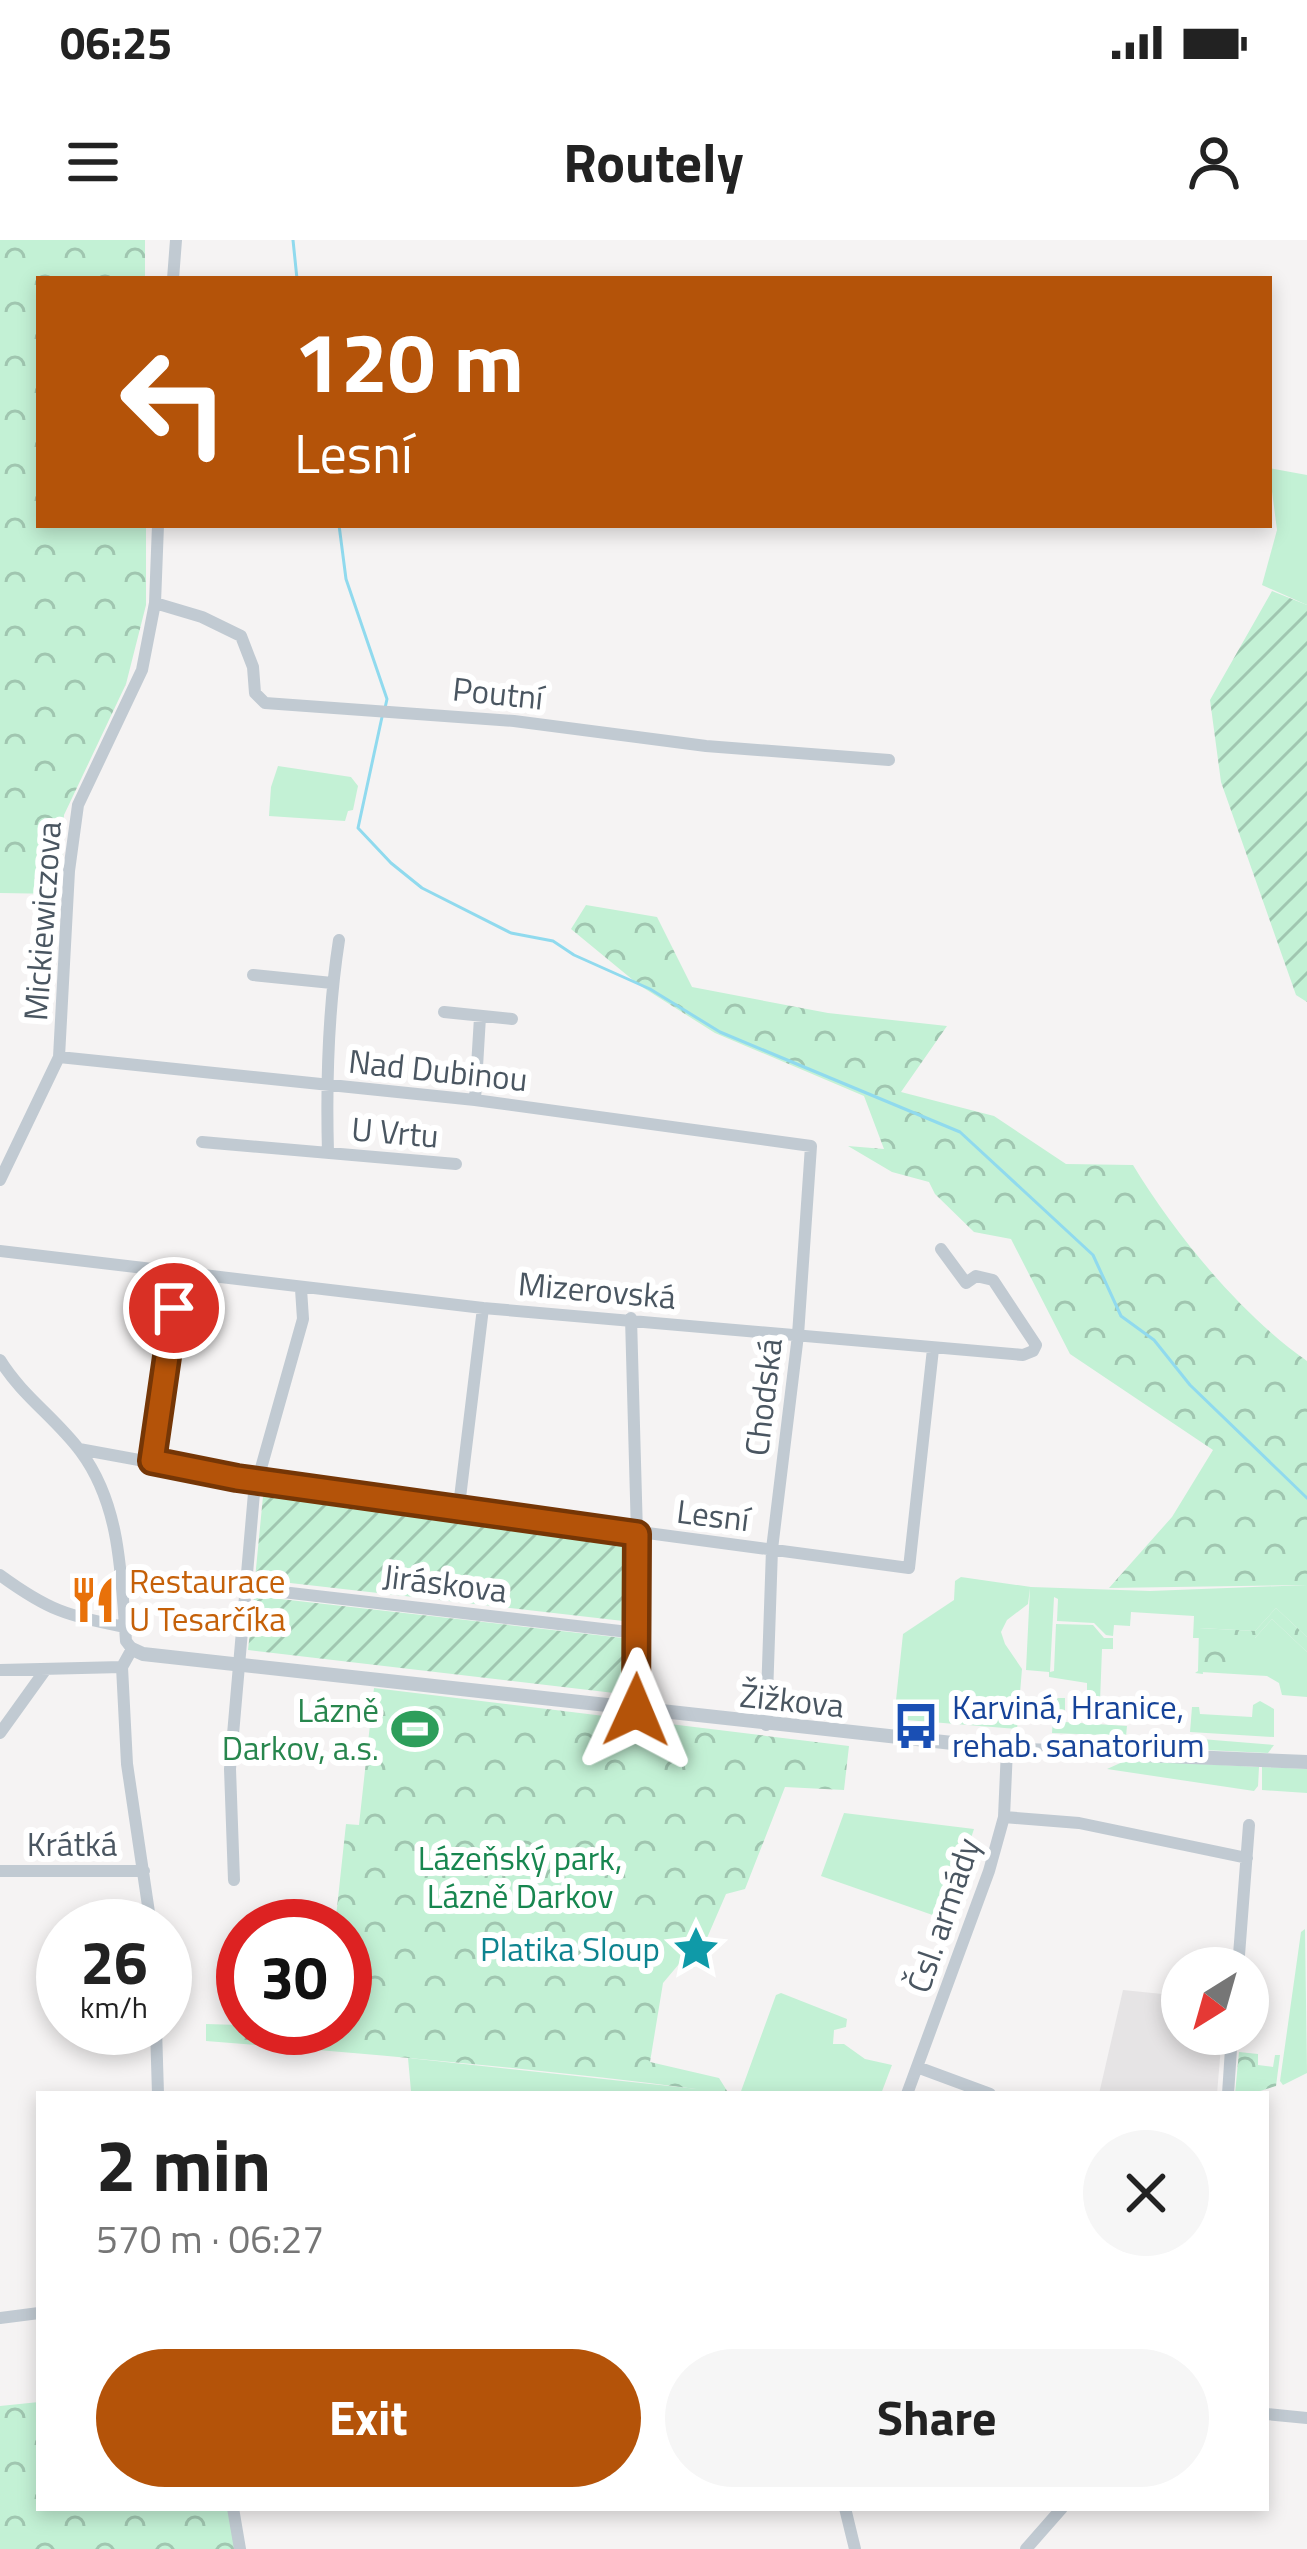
<!DOCTYPE html>
<meta charset="utf-8">
<style>
:root{--surface:#fff;--page:#f6f6f6;--text:#222;--muted:#767676;--accent:#b45309}
body{margin:0;font-family:"Titillium Web",sans-serif;background:var(--page);color:var(--text);height:100vh;display:flex;flex-direction:column;font-size:45px;white-space:nowrap}
*{box-sizing:border-box;margin:0}
p{font-size:39px;color:var(--muted)}
.icon{flex:none;width:66px;height:66px;fill:none;stroke:currentColor;stroke-width:2;stroke-linecap:round;stroke-linejoin:round}
.map{position:relative;flex:1;overflow:hidden}
.drawer{position:absolute;left:36px;top:1851px;width:1233px;height:420px;display:flex;flex-direction:column;background:var(--surface);border-radius:0px;box-shadow:0 6px 18px #0003}
.drawer>*{flex:none}
.hud{position:absolute;left:36px;top:36px;width:1236px;height:252px;border-radius:0px;box-shadow:0 6px 18px #0003;background:#b45309;color:#fff;overflow:hidden}
.needle{width:78px;rotate:217deg}
.controls{position:absolute;left:1161px;top:1707px;display:grid;gap:24px}
.controls a{display:grid;place-items:center;width:108px;height:108px;border-radius:50%;background:var(--surface);box-shadow:0 6px 18px #0003;font-size:60px}
.speed{position:absolute;left:36px;top:1659px;display:flex;gap:24px;font-size:60px;font-weight:700;text-align:center}
.speed>*{display:grid;place-content:center;width:156px;height:156px;border-radius:50%;background:var(--surface);box-shadow:0 6px 18px #0003;line-height:1}
.speed small{font-size:30px;font-weight:400}
.speed .limit{border:18px solid #d22;background:#fff;color:#111}
.pin{position:absolute;display:grid;place-items:center;width:102px;height:102px;color:#fff;margin:-51px;border:6px solid #fff;border-radius:50%;box-shadow:0 3px 12px #0007}
.me{position:absolute;width:132px;margin:-66px;rotate:1deg;stroke-linejoin:round;filter:drop-shadow(0 0 9px #0008)}
.turn{display:flex;align-items:center;gap:42px;height:252px;padding:0 60px;font-size:54px}
.turn .icon{width:156px;height:156px;stroke-width:2.5}
.turn b{display:block;font-size:84px;line-height:102px}
.round{display:grid;place-items:center;flex:none;width:126px;height:126px;border-radius:63px;background:var(--page)}
.summary{display:flex;align-items:center;justify-content:space-between;height:204px;padding:0 60px}
h1{font-size:72px;font-weight:700;line-height:90px}
.cta{display:flex;gap:24px;margin-top:auto;padding:24px 60px}
.cta a{flex:1;height:138px;border-radius:72px;background:var(--accent);color:#fff;font-size:48px;font-weight:700;line-height:138px;text-align:center}
.cta a+a{background:var(--page);color:var(--text)}
.status{display:flex;justify-content:space-between;align-items:center;height:84px;padding:0 60px;background:var(--surface);direction:ltr}
.status svg{height:33px;fill:currentColor}
header{display:flex;justify-content:space-between;align-items:center;height:156px;padding:0 60px;background:var(--surface);font-size:54px;font-weight:700}
.map>svg:first-child{display:block}
.education{fill:#e6e4e5}
.grass{fill:#c3f1d5}
.forest{fill:url(#forest-crowns)}
.garden{fill:url(#garden-furrows)}
.lines{fill:none;stroke-linecap:round;stroke-linejoin:round}
.stream{stroke:#90daee;stroke-width:3}
.minor{stroke:#c1cad2;stroke-width:12}
.tertiary{stroke:#c1cad2;stroke-width:14}
.route-casing{stroke:#753606;stroke-width:30}
.route{stroke:#b45309;stroke-width:21}
.labels{text-anchor:middle;dominant-baseline:central;stroke-width:12;stroke-linejoin:round;paint-order:stroke}
.street-label{font-size:33px;fill:#4a5661;stroke:#fff}
.food-label{font-size:33px;fill:#c56008;stroke:#fff;text-anchor:start}
.transit-label{font-size:33px;fill:#164399;stroke:#fff;text-anchor:start}
.leisure-label{font-size:33px;fill:#27864d;stroke:#fff;text-anchor:end}
.park-label{font-size:33px;fill:#17864f;stroke:#fff}
.culture-label{font-size:33px;fill:#0d838f;stroke:#fff;text-anchor:end}
</style>
<div class="status"><b>06:25</b><svg viewBox="0 0 49 12"><path d="M0 12V9h3v3zM5 12V6h3v6zM10 12V3h3v9zM15 12V0h3v12zM26 1h20v11H26zM47 4h2v5h-2z"/></svg></div>
<header><svg class="icon" aria-label="menu" viewBox="0 0 24 24"><path d="M4 6h16M4 12h16M4 18h16"/></svg>Routely<svg class="icon" aria-label="person" viewBox="0 0 24 24"><circle cx="12" cy="8" r="4"/><path d="M4 21q1-7 8-7t8 7"/></svg></header>
<div class="map">
<svg width="1307" height="2309" viewBox="0 0 1307 2309">
<defs>
<pattern id="forest-crowns" width="20" height="18" patternUnits="userSpaceOnUse" patternTransform="scale(3)"><rect width="20" height="18" fill="#c3f1d5"/><path d="M2 6a3 3 0 1 1 6 0M12 15a3 3 0 1 1 6 0" fill="none" stroke="#a0c6b0"/></pattern>
<pattern id="garden-furrows" width="10" height="10" patternUnits="userSpaceOnUse" patternTransform="scale(3)"><rect width="10" height="10" fill="#c3f1d5"/><path d="M-1 1l2-2M0 10L10 0M9 11l2-2" fill="none" stroke="#a0c6b0"/></pattern>
</defs>
<rect width="100%" height="100%" fill="#f5f3f3"/>
<path class="education" d="M1123 1750 1182 1756V1794H1222L1217 1854H1099Z"/>
<path class="grass" d="M1269 228 1307 235V365L1262 345 1277 290Z
M278 526 351 537 358 546 353 570 348 571 345 581 269 576 271 547Z
M961 1337 1031 1347 1150 1351 1307 1345V1397L1276 1368 1255 1391 1200 1388 1199 1398H1193L1194 1376 1131 1372 1130 1386 1114 1385 1113 1396 1106 1395 1094 1383 1057 1381 1058 1359 1054 1357 1050 1432 1054 1431 1056 1384 1093 1385 1104 1398H1113V1409H1102L1100 1462 1087 1461V1443L1049 1437V1432L1026 1430 1030 1348 1028 1364 1007 1380 1001 1392 1005 1404 1022 1429 1017 1489 894 1479 903 1394 954 1360 955 1341Z
M1272 1379 1307 1412V1457L1282 1455 1279 1443 1267 1436 1201 1432V1423L1255 1398Z
M1058 1458H1065V1482L1127 1486 1126 1496 1052 1493 1054 1462Z
M1260 1461 1274 1469V1497L1190 1492 1192 1467H1199L1200 1474 1252 1477 1253 1465Z
M1164 1496 1274 1505 1268 1513 1058 1503 1053 1497 1159 1502Z
M1127 1520 1259 1527 1258 1546 1254 1551 1107 1529Z
M1262 1527 1307 1529V1553L1262 1550Z
M844 1573 974 1589 944 1679 821 1636Z
M1305 1689 1307 1833 1283 1845 1280 1841 1301 1692Z
M781 1753 847 1779 846 1787 834 1790 833 1804H844L865 1819 892 1825 881 1854H740L776 1755Z
M408 1818 697 1849V1854H400L411 1851Z"/>
<path class="forest" d="M0 0H145V39H39V285H146V365L126 444 64 575 61 654 0 653Z
M586 665 657 677 692 747 828 773 947 786 901 852 994 876 1066 924 1133 925C1175 994 1240 1074 1307 1121V1345L1109 1348 1172 1277 1213 1210 1070 1114 1011 999 974 992 935 954 929 942 892 932 848 906 884 909 864 856 715 793 639 745 571 689Z
M1276 1368 1307 1397V1412L1272 1379 1255 1398 1253 1425 1202 1423 1203 1434 1195 1433 1198 1431 1199 1388 1255 1391Z
M374 1448 849 1506 844 1550 785 1547 745 1649 726 1654 694 1728 679 1724 663 1743 650 1822 719 1838 729 1854H697L696 1849C533 1828 370 1814 206 1801V1784L345 1788V1686H330L336 1677 346 1584 359 1585Z
M1239 1812 1258 1814V1825L1273 1827 1275 1815H1280L1276 1846 1251 1854H1235Z
M39 2162V2268H230L237 2309H0V2166Z"/>
<path class="garden" d="M1272 351 1307 365V762L1296 755 1221 542 1210 460Z
M264 1246 626 1295 633 1300 632 1382 255 1339Z
M254 1356 632 1399 631 1455 248 1410Z"/>
<g class="lines">
<path class="stream" d="M293 0 297 39
M339 285 346 339 387 459 385 468
M382 477 358 588 391 623 422 648 511 693 553 701 574 715 650 749 720 792 960 892 1093 1015 1121 1076 1154 1100 1190 1145 1307 1258"/>
<path class="minor" d="M173 39 176 0
M155 363 202 377 241 396 253 427 255 453 265 463 514 481 706 506 889 520
M253 735 332 743
M444 772 512 779
M59 817 475 860 811 906 798 1095 772 1309 766 1485
M475 860 480 777
M202 902 456 924
M328 913C326 841 328 771 339 700
M0 940 59 817 69 631 78 565 142 430 155 363 158 285
M0 1011 483 1068 1023 1115 1033 1111 1036 1105 993 1040 976 1036 966 1043 941 1009
M631 1078 637 1294 636 1470
M0 1120C22 1156 57 1179 81 1212 121 1266 121 1336 126 1401L132 1409 122 1427 127 1524 151 1686
M79 1209 237 1238 909 1328 933 1109
M152 1221 179 1030
M459 1266 483 1068
M0 1335C48 1370 67 1376 125 1387
M247 1348 637 1393
M0 1430 122 1427
M0 1493 46 1429
M1004 1577 1079 1583 1247 1618
M0 1631H144
M234 1640 230 1529 254 1253 303 1079 301 1049
M1238 1728 1249 1585
M156 1788 158 1854
M917 1827 990 1854
M907 1854 989 1631 1004 1577 1007 1509
M1228 1854 1232 1794
M0 2078 39 2073
M1266 2174 1307 2178
M233 2268 240 2309
M845 2268 855 2309
M1026 2309 1062 2268"/>
<path class="tertiary" d="M132 1409 143 1414 1007 1509 1307 1522"/>
</g>
<g class="lines">
<defs>
<path id="route" d="M174 1068 152 1221 237 1238 637 1294 636 1470"/>
</defs>
<use href="#route" class="route-casing"/>
<use href="#route" class="route"/>
</g>
<defs>
<symbol id="restaurant-bare" viewBox="-9 -9 18 18"><path d="M-5-6h1v4h1v-4h1v4h1v-4h1v5L-1.5 .5V6h-2V.5L-5-1ZM5-6V6H3V1.5H1.5Q1.5-4 5-6Z" fill="#e8710a" stroke="#fff" stroke-width="2.5" paint-order="stroke"/></symbol>
<symbol id="bus-bare" viewBox="-9 -9 18 18"><path d="M-5-6H5V4H4V6H2V4H-2V6H-4V4H-5ZM-3.5-4V0h7V-4ZM-3.5 1.2v1.5H-2V1.2ZM2 1.2v1.5H3.5V1.2Z" fill="#1a4fb4" stroke="#fff" stroke-width="2.5" paint-order="stroke"/></symbol>
<symbol id="stadium-bare" viewBox="-9 -9 18 18"><path d="M0-5a6.5 5 0 1 0 0 10a6.5 5 0 1 0 0-10ZM-3.5-1.8h7v3.6h-7Z" fill="#2e9e5b" stroke="#fff" stroke-width="2.5" paint-order="stroke"/></symbol>
<symbol id="sight-bare" viewBox="-9 -9 18 18"><path d="M0-6L1.8-2.2L6-1.7L2.9 1.2L3.7 5.4L0 3.3L-3.7 5.4L-2.9 1.2L-6-1.7L-1.8-2.2Z" fill="#0f9aa8" stroke="#fff" stroke-width="2.5" paint-order="stroke"/></symbol>
</defs>
<g fill-rule="evenodd">
<use href="#restaurant-bare" x="60" y="1327" width="66" height="66"/>
<use href="#bus-bare" x="883" y="1453" width="66" height="66"/>
<use href="#stadium-bare" x="382" y="1456" width="66" height="66"/>
<use href="#sight-bare" x="663" y="1676" width="66" height="66"/>
</g>
<g class="labels">
<g class="street-label">
<text transform="translate(498 453) rotate(6)">Poutní</text>
<text transform="translate(42 681) rotate(-86)">Mickiewiczova</text>
<text transform="translate(438 830) rotate(6)">Nad Dubinou</text>
<text transform="translate(395 892) rotate(5)">U Vrtu</text>
<text transform="translate(597 1050) rotate(5)">Mizerovská</text>
<text transform="translate(763 1157) rotate(-83)">Chodská</text>
<text transform="translate(713 1275) rotate(7)">Lesní</text>
<text transform="translate(445 1343) rotate(7)">Jiráskova</text>
<text transform="translate(792 1460) rotate(6)">Žižkova</text>
<text x="72" y="1604">Krátká</text>
<text transform="translate(943 1675) rotate(-71)">Čsl. armády</text>
</g>
<g class="food-label">
<text x="129" y="1341">Restaurace<tspan x="129" dy="38">U Tesarčíka</tspan></text>
</g>
<g class="transit-label">
<text x="952" y="1467">Karviná, Hranice,<tspan x="952" dy="38">rehab. sanatorium</tspan></text>
</g>
<g class="leisure-label">
<text x="379" y="1470">Lázně<tspan x="379" dy="38">Darkov, a.s.</tspan></text>
</g>
<g class="park-label">
<text x="520" y="1618">Lázeňský park,<tspan x="520" dy="38">Lázně Darkov</tspan></text>
</g>
<g class="culture-label">
<text x="660" y="1709">Platika Sloup</text>
</g>
</g>
</svg>
<div class="controls">
<a><svg class="needle" viewBox="-14 -14 28 28"><path d="M0-13l5 13h-10z" fill="#e53935"/><path d="M0 13l5-13h-10z" fill="#767676"/></svg></a>
</div>
<div class="speed"><div>26<small>km/h</small></div><div class="limit">30</div></div>
<div class="pin" style="left:174px;top:1068px;background:#d93025"><svg class="icon" aria-label="arrive" viewBox="0 0 24 24"><path d="M6 21V4h12l-3 4 3 4H6"/></svg></div>
<svg class="me" style="left:636px;top:1470px" viewBox="-20 -20 40 40"><path d="M0-17L14 15 0 8-14 15z" fill="#b45309" stroke="#fff" stroke-width="4"/></svg>
<div class="hud">
<div class="turn"><svg class="icon" aria-label="left" viewBox="0 0 24 24"><path d="M17 20v-9H6M10 6l-5 5 5 5"/></svg><div><b>120 m</b>Lesní</div></div>
</div>
<section class="drawer">
<div class="summary"><div><h1>2 min</h1><p>570 m · 06:27</p></div><a class="round"><svg class="icon" aria-label="close" viewBox="0 0 24 24"><path d="M6 6l12 12M18 6L6 18"/></svg></a></div>
<div class="cta"><a>Exit</a><a>Share</a></div>
</section>
</div>
